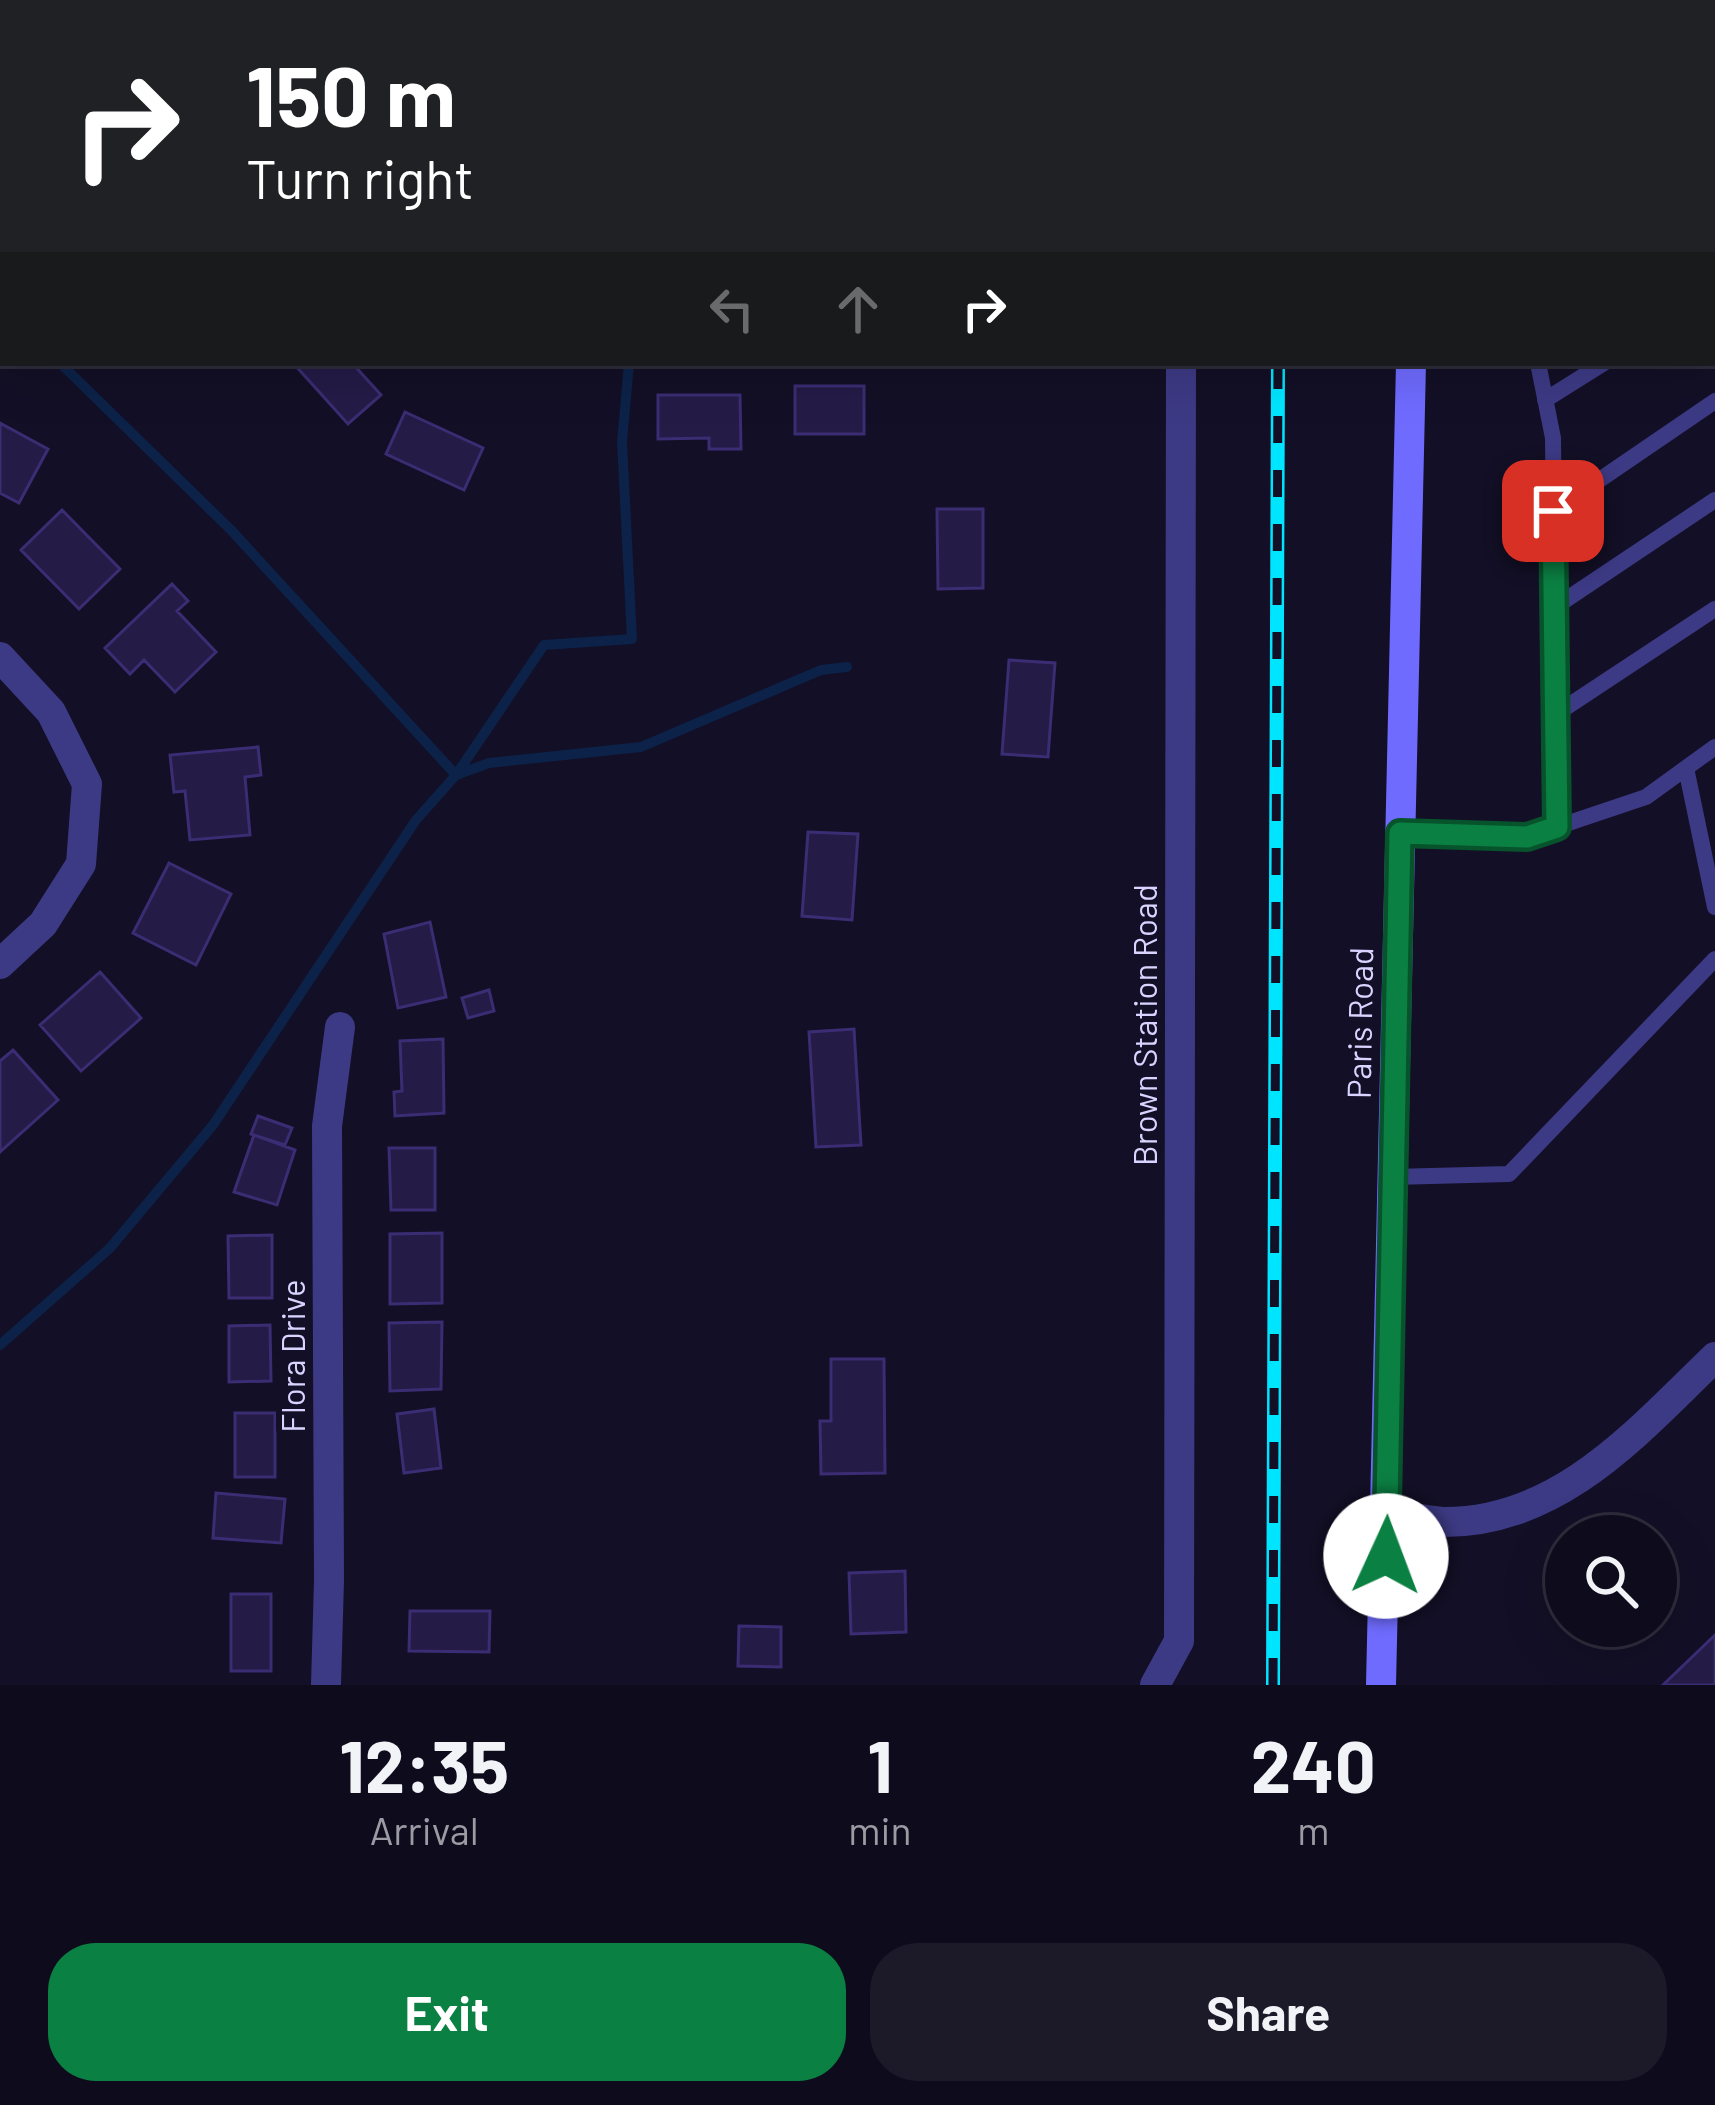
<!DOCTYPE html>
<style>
:root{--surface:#0e0b1c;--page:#1c1929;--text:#f1f3f6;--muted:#9b9ba3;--line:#2e2b3b;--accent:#0b8043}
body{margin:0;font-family:Barlow,sans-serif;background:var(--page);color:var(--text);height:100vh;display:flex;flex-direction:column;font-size:45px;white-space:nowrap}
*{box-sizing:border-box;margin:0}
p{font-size:39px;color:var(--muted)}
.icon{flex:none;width:66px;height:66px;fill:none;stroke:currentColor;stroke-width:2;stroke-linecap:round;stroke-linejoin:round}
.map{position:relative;height:1685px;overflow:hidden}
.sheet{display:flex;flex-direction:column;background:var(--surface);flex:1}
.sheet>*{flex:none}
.top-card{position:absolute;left:0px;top:0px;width:1716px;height:366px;box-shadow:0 12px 48px #0002,0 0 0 3px var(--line);background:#202124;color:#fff;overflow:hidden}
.controls{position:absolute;left:1545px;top:1515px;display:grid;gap:24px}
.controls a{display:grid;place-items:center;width:132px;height:132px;border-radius:50%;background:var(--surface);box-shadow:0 12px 48px #0002,0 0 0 3px var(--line);font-size:60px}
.pin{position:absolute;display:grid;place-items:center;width:102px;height:102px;color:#fff;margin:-51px;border-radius:24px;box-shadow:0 6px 18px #0006}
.me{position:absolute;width:132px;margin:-66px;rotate:2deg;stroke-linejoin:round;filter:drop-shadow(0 0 9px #0008)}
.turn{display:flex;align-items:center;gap:42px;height:252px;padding:0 48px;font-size:54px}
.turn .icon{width:156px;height:156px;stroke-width:2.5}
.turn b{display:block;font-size:84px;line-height:102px}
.lanes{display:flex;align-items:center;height:114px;padding:0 48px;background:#0003;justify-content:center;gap:60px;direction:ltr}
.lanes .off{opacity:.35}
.eta{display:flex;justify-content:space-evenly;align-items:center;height:204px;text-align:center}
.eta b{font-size:72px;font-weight:700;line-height:84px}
.button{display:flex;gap:24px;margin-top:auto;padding:24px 48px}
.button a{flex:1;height:138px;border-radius:48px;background:var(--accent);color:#fff;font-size:48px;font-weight:700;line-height:138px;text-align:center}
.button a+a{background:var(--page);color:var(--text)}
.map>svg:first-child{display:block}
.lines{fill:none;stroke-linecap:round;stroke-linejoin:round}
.stream{stroke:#0c2248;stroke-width:10}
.building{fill:#241b47;stroke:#3b2d73;stroke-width:3}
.service{stroke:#3d3a85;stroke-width:16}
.minor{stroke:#3d3a85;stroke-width:30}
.secondary{stroke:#6f6bff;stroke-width:30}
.rail-casing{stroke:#00e5ff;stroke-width:14}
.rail{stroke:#130f26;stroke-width:9;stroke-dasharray:27;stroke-linecap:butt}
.route-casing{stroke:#07532c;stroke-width:30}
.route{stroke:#0b8043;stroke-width:21}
.labels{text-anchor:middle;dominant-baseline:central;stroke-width:12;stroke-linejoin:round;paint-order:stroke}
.street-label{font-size:33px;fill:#d9d4ff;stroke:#130f26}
</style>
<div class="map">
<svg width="1715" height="1685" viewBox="0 0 1715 1685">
<rect width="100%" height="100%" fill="#130f26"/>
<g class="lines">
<path class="stream" d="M786 3 787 0
M0 353H3
M60 363 231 530 456 775 544 645 632 639 622 442 629 363
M0 1345 110 1248 213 1125 416 820 456 775 489 763 641 747 821 670 847 667"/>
</g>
<path class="building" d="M293 363H352L381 395 348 424Z
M795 386H864V434H795Z
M658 395H740L741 449H709V438L658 439Z
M405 412 483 448 464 490 386 454Z
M0 423 48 449 19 503 0 493Z
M937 509H983V588L938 589Z
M62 510 120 569 79 609 21 550Z
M172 584 188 601 177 611 216 652 175 692 144 660 130 674 105 648Z
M1009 660 1055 663 1048 757 1002 754Z
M258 747 261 775 245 777 250 835 190 840 185 791 174 792 170 755Z
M808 832 858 834 852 920 802 916Z
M169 863 231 894 196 965 133 933Z
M430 922 446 997 398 1008 384 934Z
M100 972 141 1018 81 1071 40 1025Z
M489 990 494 1011 468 1018 462 998Z
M854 1029 861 1145 816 1147 809 1032Z
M443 1039 444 1113 395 1116 394 1092 402 1091 400 1041Z
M13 1050 58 1100 0 1152V1061Z
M258 1116 292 1128 285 1145 251 1134Z
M254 1135 295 1150 277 1205 234 1192Z
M389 1148H435V1210H391Z
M442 1233V1303L390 1304V1234Z
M272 1235V1298H229L228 1236Z
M442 1322 441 1389 390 1391 389 1323Z
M270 1325 271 1381 229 1382V1326Z
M831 1359H884L885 1473 821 1474 820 1421H831Z
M434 1409 441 1468 404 1473 397 1414Z
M235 1413H275V1477H235Z
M216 1493 285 1499 281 1543 213 1538Z
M905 1571 906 1632 851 1634 849 1573Z
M231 1594H271V1671H231Z
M410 1611H490L489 1652 409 1651Z
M739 1626 781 1627V1667L738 1666Z
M1715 1635V1685H1663Z"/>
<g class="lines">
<path class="service" d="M1547 3V0
M1659 3V0
M1688 3 1692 0
M1713 94 1715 92
M1713 200 1715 199
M1713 294 1715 293
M1538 363 1553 438 1557 827
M1545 400 1604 363
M1554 511 1715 401
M1555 607 1715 500
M1556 714 1715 609
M1686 768 1715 907
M1399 833 1527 837 1646 797 1715 747
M1392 1177 1509 1174 1715 959"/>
<path class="minor" d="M171 0 173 3
M1185 3V0
M0 657 51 712 87 784 81 864 43 924 0 964
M1388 1513C1406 1516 1425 1521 1443 1522 1560 1523 1638 1431 1715 1357
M326 1685 329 1580 327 1126 340 1027
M1155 1685 1179 1641 1181 363"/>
<path class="secondary" d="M1424 3V0
M1381 1685 1411 363"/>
<defs>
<path id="rail" d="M1279 3V0
M1273 1685 1278 363"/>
</defs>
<use href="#rail" class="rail-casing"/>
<use href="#rail" class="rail"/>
</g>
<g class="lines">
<defs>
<path id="route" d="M1386 1556 1400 833 1527 837 1557 827 1553 511"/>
</defs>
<use href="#route" class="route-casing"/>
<use href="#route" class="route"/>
</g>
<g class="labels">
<g class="street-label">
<text transform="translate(1359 1023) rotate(-89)">Paris Road</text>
<text transform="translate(1144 1025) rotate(-90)">Brown Station Road</text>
<text transform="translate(292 1356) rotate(-90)">Flora Drive</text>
</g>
</g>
</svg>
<div class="controls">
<a><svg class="icon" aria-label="search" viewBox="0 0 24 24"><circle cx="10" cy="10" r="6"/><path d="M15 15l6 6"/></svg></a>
</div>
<div class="pin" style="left:1553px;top:511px;background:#d93025"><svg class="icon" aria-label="arrive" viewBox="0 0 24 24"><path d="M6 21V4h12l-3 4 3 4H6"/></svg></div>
<svg class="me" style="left:1386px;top:1556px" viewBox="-20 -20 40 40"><circle r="19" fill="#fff"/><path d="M0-13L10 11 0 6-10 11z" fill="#0b8043"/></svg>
<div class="top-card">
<div class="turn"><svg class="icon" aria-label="right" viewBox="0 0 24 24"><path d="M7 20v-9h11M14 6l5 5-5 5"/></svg><div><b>150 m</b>Turn right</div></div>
<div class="lanes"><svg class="icon off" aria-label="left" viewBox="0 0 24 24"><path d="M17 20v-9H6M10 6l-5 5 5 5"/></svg><svg class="icon off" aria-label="ahead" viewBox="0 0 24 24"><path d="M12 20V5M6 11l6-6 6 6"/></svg><svg class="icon" aria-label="right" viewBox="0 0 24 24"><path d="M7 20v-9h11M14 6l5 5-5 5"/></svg></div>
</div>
</div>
<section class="sheet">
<div class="eta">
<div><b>12:35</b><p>Arrival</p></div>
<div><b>1</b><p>min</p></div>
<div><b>240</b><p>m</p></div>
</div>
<div class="button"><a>Exit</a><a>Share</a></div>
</section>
